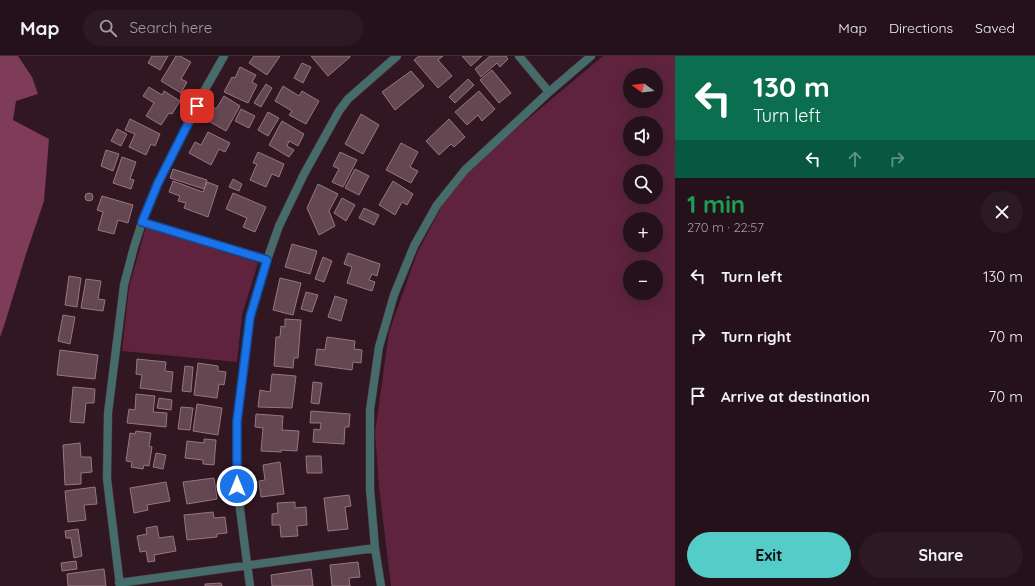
<!DOCTYPE html>
<meta charset="utf-8">
<style>
:root{--surface:#241119;--page:#2c1a22;--text:#f1f3f6;--muted:#a39da2;--line:#413138;--accent:#54cdc8}
body{margin:0;font-family:Quicksand,sans-serif;background:var(--page);color:var(--text);height:100vh;display:flex;flex-direction:column;font-size:15px;white-space:nowrap}
*{box-sizing:border-box;margin:0}
p{font-size:13px;color:var(--muted)}
.icon{flex:none;width:22px;height:22px;fill:none;stroke:currentColor;stroke-width:2;stroke-linecap:round;stroke-linejoin:round}
.map{position:relative;flex:1;overflow:hidden}
.drawer{display:flex;flex-direction:column;background:var(--surface);width:360px}
.drawer>*{flex:none}
.top-card{background:#0b6e4f;color:#fff;overflow:hidden}
.needle{width:26px;rotate:285deg}
.controls{position:absolute;left:623px;top:12px;display:grid;gap:8px}
.controls a{display:grid;place-items:center;width:40px;height:40px;border-radius:50%;background:var(--surface);box-shadow:0 4px 16px #0002,0 0 0 1px var(--line);font-size:20px}
.pin{position:absolute;display:grid;place-items:center;width:34px;height:34px;color:#fff;margin:-17px;border-radius:8px;box-shadow:0 2px 6px #0006}
.me{position:absolute;width:44px;margin:-22px;rotate:0deg;stroke-linejoin:round;filter:drop-shadow(0 0 3px #0008)}
.turn{display:flex;align-items:center;gap:14px;height:84px;padding:0 12px;font-size:18px}
.turn .icon{width:52px;height:52px;stroke-width:2.5}
.turn b{display:block;font-size:28px;line-height:34px}
.lanes{display:flex;align-items:center;height:38px;padding:0 12px;background:#0003;justify-content:center;gap:20px;direction:ltr}
.lanes .off{opacity:.35}
.round{display:grid;place-items:center;flex:none;width:42px;height:42px;border-radius:21px;background:var(--page)}
.head{display:flex;align-items:center;justify-content:space-between;height:68px;padding:0 12px}
h1{font-size:24px;font-weight:700;line-height:30px;color:#1e9e55}
.primary-button{display:flex;gap:8px;margin-top:auto;padding:8px 12px}
.primary-button a{flex:1;height:46px;border-radius:24px;background:var(--accent);color:#111;font-size:16px;font-weight:700;line-height:46px;text-align:center}
.primary-button a+a{background:var(--page);color:var(--text)}
ul{padding:0;list-style:none}
li{display:flex;align-items:center;gap:12px;height:60px;padding:0 12px}
li div{flex:1}
li b{display:block;font-size:15px}
li em{font-style:normal}
header{display:flex;align-items:center;gap:24px;box-sizing:border-box;height:56px;padding:0 20px;background:var(--surface);border-bottom:1px solid var(--line)}
header strong{font-size:19px}
nav{display:flex;gap:22px;margin-inline-start:auto;font-size:14px}
.search{width:280px;height:36px;background:var(--page);display:flex;align-items:center;gap:10px;box-sizing:border-box;padding:0 14px;border-radius:22px;color:var(--muted);font-size:15px}
main{display:flex;flex:1;min-height:0}
.map>svg:first-child{display:block}
.green{fill:#5f233d;fill-rule:evenodd}
.forest{fill:#7f3c58}
.building{fill:#644751;stroke:#967681}
.lines{fill:none;stroke-linecap:round;stroke-linejoin:round}
.street-casing{stroke:#4d353f;stroke-width:9}
.street{stroke:#456c6a;stroke-width:8}
.route-casing{stroke:#114b97;stroke-width:10}
.route{stroke:#1a73e8;stroke-width:7}
</style>
<header>
<strong>Map</strong>
<div class="search"><svg class="icon" aria-label="search" viewBox="0 0 24 24"><circle cx="10" cy="10" r="6"/><path d="M15 15l6 6"/></svg>Search here</div>
<nav><a>Map</a><a>Directions</a><a>Saved</a></nav>
</header>
<main>
<div class="map">
<svg width="675" height="530" viewBox="0 0 675 530">
<rect width="100%" height="100%" fill="#301721"/>
<path class="green" d="M603 0H675V530H391L379 431 375 377 389 276 417 197 443 148 467 117 510 78ZM630 19H656V45H630ZM630 67H656V93H630ZM630 115H656V141H630ZM630 163H656V189H630ZM630 211H656V237H630Z
M146 171 258 207 242 259 237 306 122 295 129 231Z"/>
<path class="forest" d="M0 0H18L32 21 38 38 16 45 13 64 49 83 44 145 26 198 4 270 0 281Z"/>
<path class="building" d="M152 0H168L160 14 148 7Z
M176 0H180L191 6 181 23 187 26 181 37 161 25Z
M254 0H280L267 19 249 7Z
M311 0H350V1L328 20Z
M419 0H443L438 4 452 20 438 32 414 4Z
M462 0H482L471 10Z
M490 0H506L508 3 500 11 497 7 481 21 475 13Z
M302 7 311 11 303 27 294 22Z
M240 11 256 19 252 26 257 29 248 47 224 36 232 21 235 22Z
M492 14 511 37 499 47 480 24Z
M411 15 424 30 395 54 382 36Z
M468 23 474 29 455 47 449 41Z
M266 28 272 32 261 51 254 47Z
M283 30 299 40 302 35 319 45 306 68 289 59 292 55 275 45Z
M149 31 162 39 164 35 180 45 172 58 169 57 161 69 146 60 154 47 143 40Z
M479 35 495 53 482 65 478 59 467 69 455 56Z
M224 40 240 50 226 75 205 63 212 50 216 53Z
M241 53 255 60 249 72 235 65Z
M268 56 279 62 268 80 258 74Z
M361 58 379 69 363 98 345 88Z
M130 63 160 78 155 90 151 88 146 99 129 91 135 78 125 74Z
M449 63 465 81 454 91 451 88 439 99 426 85Z
M282 65 304 78 298 90 289 85 287 90 294 94 289 101 269 89Z
M117 73 127 78 121 90 111 85Z
M208 76 230 87 225 96 219 93 211 109 189 97 195 86 201 89Z
M401 87 418 96 410 111 418 115 411 127 386 114Z
M106 94 119 98 113 115 101 110Z
M258 96 284 108 279 121 272 118 266 131 250 124 257 108 253 107Z
M340 96 357 104 343 131 332 126 339 113 333 110Z
M122 101 136 106 130 123 134 124 131 133 113 127Z
M173 113 207 124 204 133 170 122Z
M355 113 369 120 359 139 345 132Z
M233 123 242 128 239 135 229 131Z
M173 125 203 136 207 126 218 130 208 161 184 152 186 147 178 145 180 140 169 136Z
M393 125 413 138 407 149 402 146 395 159 379 149Z
M318 128 338 138 329 155 335 170 319 179 307 152Z
M233 137 266 151 255 176 243 171 247 162 226 153Z
M85 141a4 4 0 1 1 8 0a4 4 0 1 1-8 0Z
M102 140 133 149 128 167 118 164 114 178 98 174 103 156 97 154Z
M342 142 355 149 346 165 334 157Z
M364 152 379 159 374 169 359 162Z
M292 188 317 195 310 218 285 211Z
M348 197 380 208 377 220 372 218 369 224 375 226 372 235 347 227 352 211 344 208Z
M323 201 332 205 324 226 315 223Z
M69 220 81 222 77 251 65 249Z
M280 222 301 227 293 259 273 254Z
M86 223 101 225 98 243 105 244 103 255 81 252Z
M306 236 318 239 312 256 301 253Z
M335 240 347 244 341 265 328 261Z
M63 259 75 261 70 288 58 285Z
M285 263 301 264 298 302H294L293 312 274 310 276 281H280L281 270 285 271Z
M327 281 355 285 354 293 362 294 361 307 353 306 352 314 315 309 317 293 325 294Z
M60 294 98 299 95 323 57 319Z
M137 303 166 306 165 315 173 316 171 336 140 332 142 319 136 318Z
M198 307 218 310V315L226 316 224 329 219 328 217 342 194 339Z
M185 310 193 311 191 336 182 335Z
M272 318 296 320 292 352 258 351 260 334 270 336Z
M313 326 322 327 319 348 311 347Z
M73 331 95 333 94 347H86L84 367 70 366Z
M136 338 155 340 153 356 167 357 166 371 127 367 129 353 135 354Z
M159 342 172 344 171 354 157 352Z
M197 348 222 352 218 379 193 375Z
M181 351 193 352 190 374 178 373Z
M311 355 350 358 349 371H345L344 388 313 386 314 373 320 374 321 367H310Z
M256 358 283 360 282 374 299 375 297 395 281 394V396L261 395 263 372 255 371Z
M136 375 151 377 149 390 152 391 149 410 144 409 143 413 131 411 132 406 126 405 130 377 135 378Z
M204 383 216 384 214 409 203 408V404L185 402 187 385 204 387Z
M80 387 81 401H91L92 416 81 417V428L65 429 63 389Z
M156 397 166 399 163 413 153 411Z
M306 400H321L322 417H307Z
M280 406 284 438 261 441 259 425 265 424 263 409Z
M214 422 217 443 187 448 183 426Z
M166 426 170 445 147 449 148 454 134 457 130 432Z
M95 431 97 448 84 449 86 464 68 466 65 435Z
M349 439 351 450 345 451 348 473 328 475 324 442Z
M295 446V452L306 451 307 469 297 470 298 480 281 481 280 469H272V458L278 457 277 447Z
M213 456 214 462 225 461 227 477 217 478V481L187 484 184 459Z
M157 470 159 482 173 480 176 495 154 499 155 505 148 506 146 495 140 496 137 480 147 478 146 472Z
M78 473 82 500 74 502 71 482H66L65 475Z
M76 505 77 513 62 515 61 507Z
M358 506 360 521 349 522 350 530H332L330 509Z
M104 513 106 530H68L67 518Z
M311 513 313 530H272L271 519Z
M221 527 222 530H205V528Z"/>
<g class="lines">
<defs>
<path id="street" d="M519 0 549 36
M142 166 267 204
M119 527 375 492
M120 530 107 423 108 357 124 229 134 191 142 166 158 127 203 37 224 0
M250 530 237 430V365L250 261 267 204 279 170 304 118 339 55 348 43 397 0
M381 530 375 492 370 433V354L379 291 394 239 414 190 437 149 465 114 549 36 591 0"/>
</defs>
<use href="#street" class="street-casing"/>
<use href="#street" class="street"/>
</g>
<g class="lines">
<defs>
<path id="route" d="M197 50 158 127 142 166 267 204 250 261 237 365V430"/>
</defs>
<use href="#route" class="route-casing"/>
<use href="#route" class="route"/>
</g>
</svg>
<div class="controls">
<a><svg class="needle" viewBox="-14 -14 28 28"><path d="M0-13l5 13h-10z" fill="#e53935"/><path d="M0 13l5-13h-10z" fill="#a39da2"/></svg></a>
<a><svg class="icon" aria-label="sound" viewBox="0 0 24 24"><path d="M4 9h4l5-4v14l-5-4H4zM17 9q2 3 0 6"/></svg></a>
<a><svg class="icon" aria-label="search" viewBox="0 0 24 24"><circle cx="10" cy="10" r="6"/><path d="M15 15l6 6"/></svg></a>
<a>+</a>
<a>−</a>
</div>
<div class="pin" style="left:197px;top:50px;background:#d93025"><svg class="icon" aria-label="arrive" viewBox="0 0 24 24"><path d="M6 21V4h12l-3 4 3 4H6"/></svg></div>
<svg class="me" style="left:237px;top:430px" viewBox="-20 -20 40 40"><circle r="17" fill="#1a73e8" stroke="#fff" stroke-width="3"/><path d="M0-11L8 9 0 5-8 9z" fill="#fff"/></svg>
</div>
<section class="drawer">
<div class="top-card">
<div class="turn"><svg class="icon" aria-label="left" viewBox="0 0 24 24"><path d="M17 20v-9H6M10 6l-5 5 5 5"/></svg><div><b>130 m</b>Turn left</div></div>
<div class="lanes"><svg class="icon" aria-label="left" viewBox="0 0 24 24"><path d="M17 20v-9H6M10 6l-5 5 5 5"/></svg><svg class="icon off" aria-label="ahead" viewBox="0 0 24 24"><path d="M12 20V5M6 11l6-6 6 6"/></svg><svg class="icon off" aria-label="right" viewBox="0 0 24 24"><path d="M7 20v-9h11M14 6l5 5-5 5"/></svg></div>
</div>
<div class="head"><div><h1>1 min</h1><p>270 m · 22:57</p></div><a class="round"><svg class="icon" aria-label="close" viewBox="0 0 24 24"><path d="M6 6l12 12M18 6L6 18"/></svg></a></div>
<ul>
<li><svg class="icon" aria-label="left" viewBox="0 0 24 24"><path d="M17 20v-9H6M10 6l-5 5 5 5"/></svg><div><b>Turn left</b></div><em>130 m</em></li>
<li><svg class="icon" aria-label="right" viewBox="0 0 24 24"><path d="M7 20v-9h11M14 6l5 5-5 5"/></svg><div><b>Turn right</b></div><em>70 m</em></li>
<li><svg class="icon" aria-label="arrive" viewBox="0 0 24 24"><path d="M6 21V4h12l-3 4 3 4H6"/></svg><div><b>Arrive at destination</b></div><em>70 m</em></li>
</ul>
<div class="primary-button"><a>Exit</a><a>Share</a></div>
</section>
</main>
